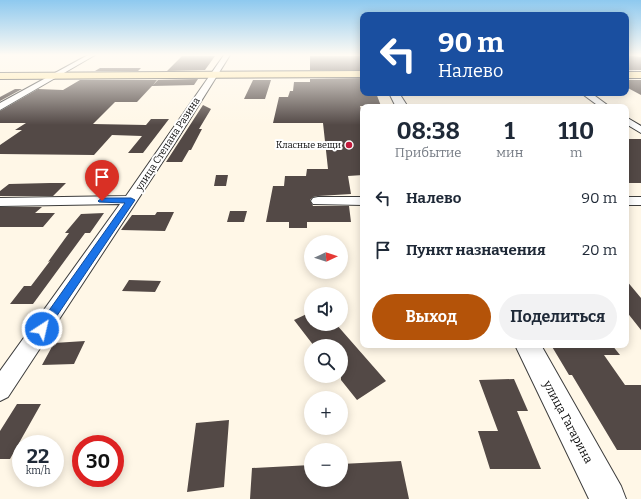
<!DOCTYPE html>
<html lang="ru">
<meta charset="utf-8">
<style>
:root{--surface:#fff;--page:#f2f2f3;--text:#1f2937;--muted:#747a83;--accent:#b45309}
body{margin:0;font-family:Bitter,serif;background:var(--page);color:var(--text);height:100vh;display:flex;flex-direction:column;font-size:15px;white-space:nowrap}
*{box-sizing:border-box;margin:0}
p{font-size:13px;color:var(--muted)}
.icon{flex:none;width:22px;height:22px;fill:none;stroke:currentColor;stroke-width:2;stroke-linecap:round;stroke-linejoin:round}
.map{position:relative;flex:1;overflow:hidden}
.panel{position:absolute;left:360px;top:104px;width:269px;height:244px;display:flex;flex-direction:column;background:var(--surface);border-radius:8px;box-shadow:0 2px 10px #0003}
.panel>*{flex:none}
.banner{position:absolute;left:360px;top:12px;width:269px;height:84px;border-radius:8px;box-shadow:0 2px 10px #0003;background:#1a4fa0;color:#fff;overflow:hidden}
.needle{width:26px;rotate:86deg}
.tools{position:absolute;left:304px;top:235px;display:grid;gap:8px}
.tools a{display:grid;place-items:center;width:44px;height:44px;border-radius:50%;background:var(--surface);box-shadow:0 2px 10px #0003;font-size:20px}
.speed{position:absolute;left:12px;top:435px;display:flex;gap:8px;font-size:20px;font-weight:700;text-align:center}
.speed>*{display:grid;place-content:center;width:52px;height:52px;border-radius:50%;background:var(--surface);box-shadow:0 2px 10px #0003;line-height:1}
.speed small{font-size:10px;font-weight:400}
.speed .limit{border:6px solid #d22;background:#fff;color:#111}
.pin{position:absolute;display:grid;place-items:center;width:34px;height:34px;color:#fff;margin:-41px -17px;border-radius:50% 50% 50% 0;rotate:-45deg;box-shadow:0 0 4px #0007}
.pin .icon{rotate:45deg}
.me{position:absolute;width:44px;margin:-22px;rotate:35deg;stroke-linejoin:round;filter:drop-shadow(0 0 3px #0008)}
.turn{display:flex;align-items:center;gap:14px;height:84px;padding:0 12px;font-size:18px}
.turn .icon{width:52px;height:52px;stroke-width:2.5}
.turn b{display:block;font-size:28px;line-height:34px}
.eta{display:flex;justify-content:space-evenly;align-items:center;height:68px;text-align:center}
.eta b{font-size:24px;font-weight:700;line-height:28px}
.cta{display:flex;gap:8px;margin-top:auto;padding:8px 12px}
.cta a{flex:1;height:46px;border-radius:24px;background:var(--accent);color:#fff;font-size:16px;font-weight:700;line-height:46px;text-align:center}
.cta a+a{background:var(--page);color:var(--text)}
ul{padding:0;list-style:none}
li{display:flex;align-items:center;gap:12px;height:52px;padding:0 12px}
li div{flex:1}
li b{display:block;font-size:15px}
li em{font-style:normal}
.map>svg:first-child{display:block}
.building{fill:#534946}
.lines{fill:none;stroke-linecap:round;stroke-linejoin:round}
.minor-casing{stroke:#3d3d3d;stroke-width:2}
.tertiary-casing{stroke:#3d3d3d;stroke-width:2}
.secondary-casing{stroke:#2c2c2c;stroke-width:2}
.minor{fill:#fff;fill-rule:evenodd}
.tertiary{fill:#fff;fill-rule:evenodd}
.secondary{fill:#ffe7a2;fill-rule:evenodd}
.route{fill:#1a73e8;stroke:#114b97}
.poi-dot{fill:#c21a3b;stroke:#fff;stroke-width:1.5}
.labels{text-anchor:middle;dominant-baseline:central;stroke-width:4;stroke-linejoin:round;paint-order:stroke}
.far-poi-label{font-size:9px;fill:#0a0a0a;stroke:#fff;text-anchor:end}
.street-label{font-size:10px;fill:#0a0a0a;stroke:#fff}
.near-street-label{font-size:12px;fill:#0a0a0a;stroke:#fff}
</style>
<div class="map">
<svg width="641" height="499" viewBox="0 0 641 499">
<rect width="100%" height="100%" fill="#fff7e7"/>
<path class="building" d="M626 55 641 57V70H626Z
M182 56H215L205 70 167 71Z
M310 56H363V70H310Z
M100 68H141L138 71H95Z
M363 78V93H376L381 106H360L363 119V175L348 176 351 194 318 196 313 197 310 200 313 206H349L351 222H307V228H289V222H266L273 186H284L285 176H306L307 169H328L323 123H273L279 97H288L290 91H293L294 82H310V79Z
M198 79 194 85 152 86 137 102H115L93 124 146 125 151 119H169L143 153H128L142 136 112 135 94 155 0 154V145L22 130H15L26 123H0V111L38 89 63 90 80 80H157L153 85 158 80Z
M253 80H271L265 99H244Z
M626 80H641V95L626 87Z
M15 89H22L0 101V97Z
M203 105 211 109 199 129H202L191 150H189L182 162H166Z
M626 139H641V183H626Z
M216 175H228L226 186H214Z
M50 183H66L53 196H0V191L9 184Z
M0 207H42L35 213H55L43 227H0Z
M230 211H247L244 222H227Z
M157 212H174L165 231 121 230 132 215H155Z
M104 213 90 233H85L33 304H10L24 286H31L50 261 48 262 69 233H65L81 214Z
M129 280 161 281 155 292 122 291Z
M626 280 641 298V330L626 311Z
M311 312V324H336L386 381 357 400 341 380V346H314L294 320Z
M85 341 74 364 42 365 54 343Z
M551 345H612L620 355H604L625 385H641V450H617L572 375H569Z
M514 379 528 411H517L541 469H490L478 431H498L479 380Z
M17 404H41L10 459H0V431Z
M229 420 224 487 187 492 196 423Z
M401 461 409 499H250L252 468 311 465V480H341V464Z"/>
<g class="lines">
<defs>
<path id="minor" d="M88 55H95L0 110V103Z
M224 55H230L175 143 8 397 0 401V371L120 204 0 206V198L126 196Z
M581 93H591L610 107H600Z
M626 117 641 126V133L626 124Z
M318 197H363V205L313 204 311 201 313 198Z
M626 197H641V205H626Z"/>
<path id="tertiary" d="M389 93H399L408 107H396Z
M515 345H541L621 486 626 499H589Z"/>
<path id="secondary" d="M363 71V77L0 79V73Z
M626 72H641V78H626Z"/>
</defs>
<use href="#minor" class="minor-casing"/>
<use href="#tertiary" class="tertiary-casing"/>
<use href="#secondary" class="secondary-casing"/>
<use href="#minor" class="minor"/>
<use href="#tertiary" class="tertiary"/>
<use href="#secondary" class="secondary"/>
</g>
<linearGradient id="sky" x2="0" y2="1"><stop stop-color="#8ec9ef"/><stop offset="0.44" stop-color="#fffbf4"/><stop offset="1" stop-color="#fffbf4" stop-opacity="0"/></linearGradient>
<rect width="641" height="125" fill="url(#sky)"/>
<path class="route" d="M102 198H131L135 200 46 332H38L37 329 38 326 125 203 99 202 98 201Z"/>
<circle class="poi-dot" cx="349" cy="145" r="4"/>
<g class="labels">
<g class="far-poi-label">
<text x="341" y="145">Класные вещи</text>
</g>
<g class="street-label">
<text transform="translate(168 144) rotate(-57)">улица Степана Разина</text>
</g>
<g class="near-street-label">
<text transform="translate(568 422) rotate(62)">улица Гагарина</text>
</g>
</g>
</svg>
<div class="tools">
<a><svg class="needle" viewBox="-14 -14 28 28"><path d="M0-13l5 13h-10z" fill="#e53935"/><path d="M0 13l5-13h-10z" fill="#747a83"/></svg></a>
<a><svg class="icon" aria-label="sound" viewBox="0 0 24 24"><path d="M4 9h4l5-4v14l-5-4H4zM17 9q2 3 0 6"/></svg></a>
<a><svg class="icon" aria-label="search" viewBox="0 0 24 24"><circle cx="10" cy="10" r="6"/><path d="M15 15l6 6"/></svg></a>
<a>+</a>
<a>−</a>
</div>
<div class="speed"><div>22<small>km/h</small></div><div class="limit">30</div></div>
<div class="pin" style="left:102px;top:201px;background:#d93025"><svg class="icon" aria-label="arrive" viewBox="0 0 24 24"><path d="M6 21V4h12l-3 4 3 4H6"/></svg></div>
<svg class="me" style="left:42px;top:329px" viewBox="-20 -20 40 40"><circle r="17" fill="#1a73e8" stroke="#fff" stroke-width="3"/><path d="M0-11L8 9 0 5-8 9z" fill="#fff"/></svg>
<div class="banner">
<div class="turn"><svg class="icon" aria-label="left" viewBox="0 0 24 24"><path d="M17 20v-9H6M10 6l-5 5 5 5"/></svg><div><b>90 m</b>Налево</div></div>
</div>
<section class="panel">
<div class="eta">
<div><b>08:38</b><p>Прибытие</p></div>
<div><b>1</b><p>мин</p></div>
<div><b>110</b><p>m</p></div>
</div>
<ul>
<li><svg class="icon" aria-label="left" viewBox="0 0 24 24"><path d="M17 20v-9H6M10 6l-5 5 5 5"/></svg><div><b>Налево</b></div><em>90 m</em></li>
<li><svg class="icon" aria-label="arrive" viewBox="0 0 24 24"><path d="M6 21V4h12l-3 4 3 4H6"/></svg><div><b>Пункт назначения</b></div><em>20 m</em></li>
</ul>
<div class="cta"><a>Выход</a><a>Поделиться</a></div>
</section>
</div>
